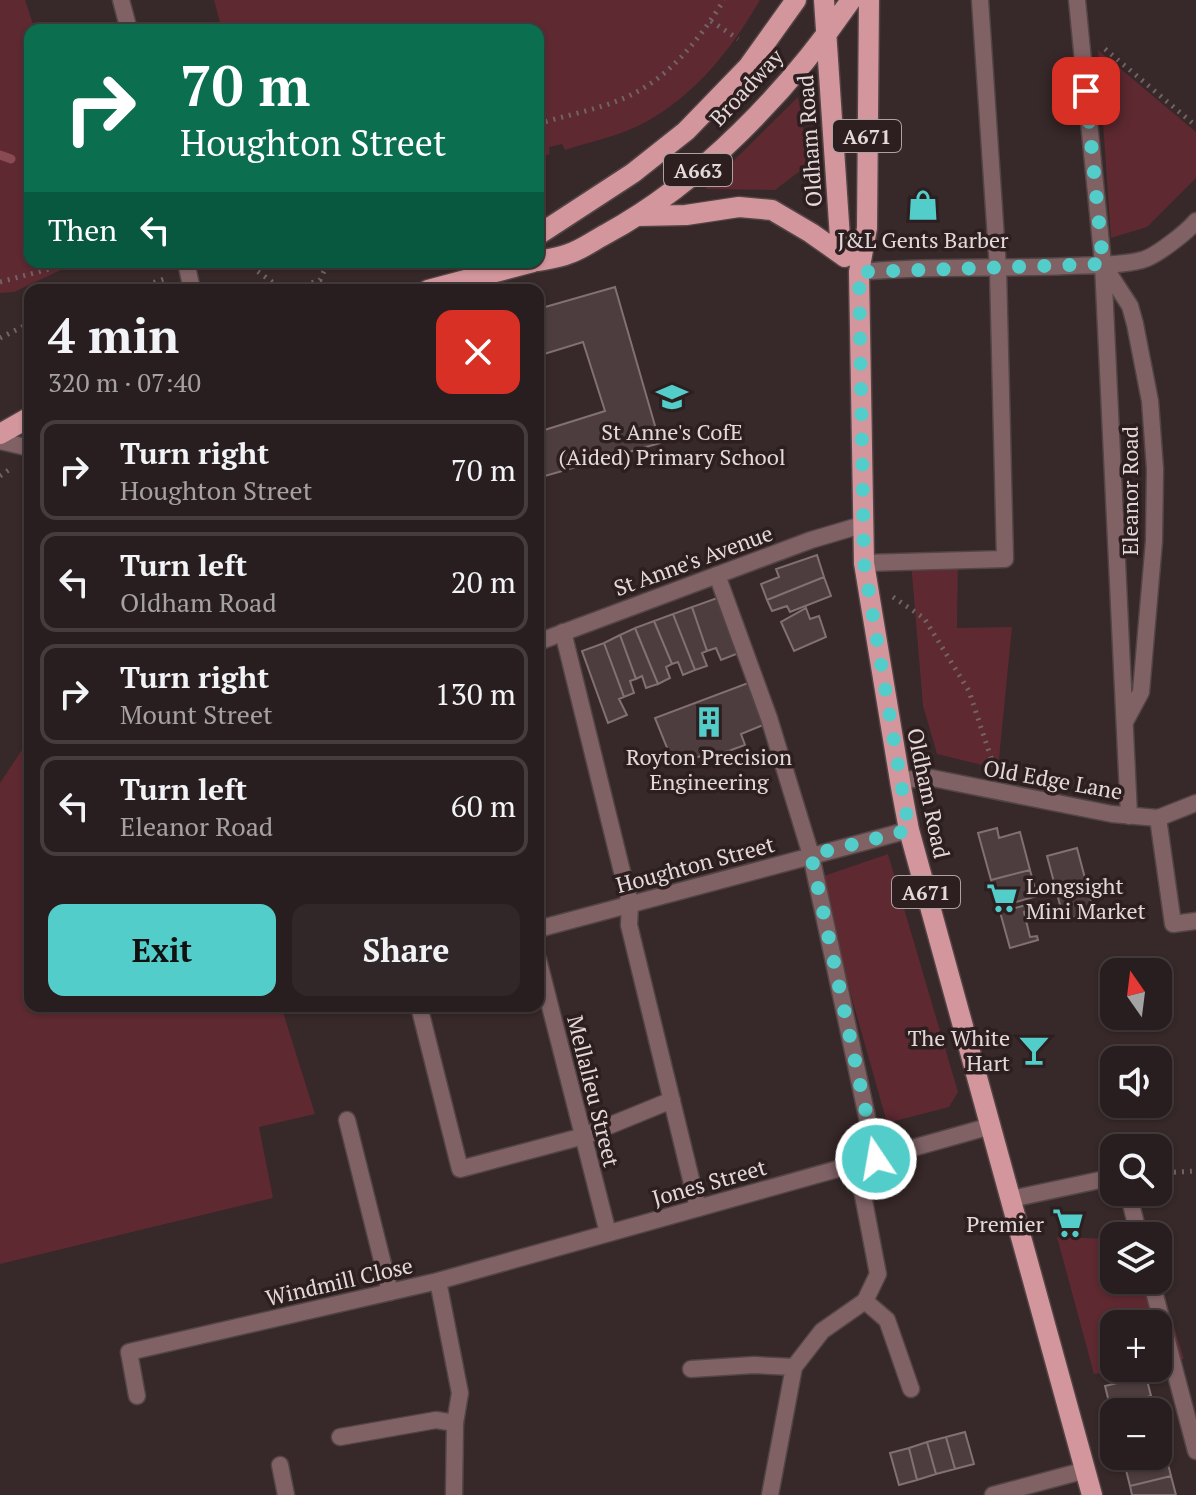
<!DOCTYPE html>
<meta charset="utf-8">
<style>
:root{--surface:#291e1f;--page:#312728;--text:#f1f3f6;--muted:#a5a2a4;--line:#453c3d;--accent:#53cdca}
body{margin:0;font-family:"PT Serif",serif;background:var(--page);color:var(--text);height:100vh;display:flex;flex-direction:column;font-size:30px;white-space:nowrap}
*{box-sizing:border-box;margin:0}
p{font-size:26px;color:var(--muted)}
.icon{flex:none;width:44px;height:44px;fill:none;stroke:currentColor;stroke-width:2;stroke-linecap:round;stroke-linejoin:round}
.map{position:relative;flex:1;overflow:hidden}
.details{position:absolute;left:24px;top:284px;width:520px;height:728px;display:flex;flex-direction:column;background:var(--surface);border-radius:16px;box-shadow:0 2px 6px #0004,0 0 0 2px var(--line)}
.details>*{flex:none}
.hud{position:absolute;left:24px;top:24px;width:520px;height:244px;border-radius:16px;box-shadow:0 2px 6px #0004,0 0 0 2px var(--line);background:#0b6e4f;color:#fff;overflow:hidden}
.needle{width:52px;rotate:346deg}
.fabs{position:absolute;left:1100px;top:958px;display:grid;gap:16px}
.fabs a{display:grid;place-items:center;width:72px;height:72px;border-radius:16px;background:var(--surface);box-shadow:0 2px 6px #0004,0 0 0 2px var(--line);font-size:40px}
.pin{position:absolute;display:grid;place-items:center;width:68px;height:68px;color:#fff;margin:-34px;border-radius:16px;box-shadow:0 4px 12px #0006}
.me{position:absolute;width:88px;margin:-44px;rotate:348deg;stroke-linejoin:round;filter:drop-shadow(0 0 6px #0008)}
.turn{display:flex;align-items:center;gap:28px;height:168px;padding:0 24px;font-size:36px}
.turn .icon{width:104px;height:104px;stroke-width:2.5}
.turn b{display:block;font-size:56px;line-height:68px}
.then{display:flex;align-items:center;height:76px;padding:0 24px;background:#0003;gap:16px;font-size:30px}
.round{display:grid;place-items:center;flex:none;width:84px;height:84px;border-radius:16px;background:var(--page)}
.summary{display:flex;align-items:center;justify-content:space-between;height:136px;padding:0 24px}
h1{font-size:48px;font-weight:700;line-height:60px}
.primary-button{display:flex;gap:16px;margin-top:auto;padding:16px 24px}
.primary-button a{flex:1;height:92px;border-radius:16px;background:var(--accent);color:#111;font-size:32px;font-weight:700;line-height:92px;text-align:center}
.primary-button a+a{background:var(--page);color:var(--text)}
ul{padding:0;list-style:none}
li{display:flex;align-items:center;gap:24px;height:100px;margin:0 16px 12px;padding:0 8px;border:4px solid var(--line);border-radius:16px}
li div{flex:1}
li b{display:block;font-size:30px}
li em{font-style:normal}
.map>svg:first-child{display:block}
.green{fill:#5e2931}
.lines{fill:none;stroke-linecap:round;stroke-linejoin:round}
.stream{stroke:#8a4a52;stroke-width:9}
.building{fill:#4e3d3f;stroke:#837172;stroke-width:2}
.service-casing{stroke:#534445;stroke-width:19}
.minor-casing{stroke:#534445;stroke-width:19}
.primary-casing{stroke:#534445;stroke-width:23}
.path{stroke:#726465;stroke-width:5;stroke-dasharray:2 6;stroke-linecap:butt}
.service{stroke:#806265;stroke-width:16}
.minor{stroke:#806265;stroke-width:16}
.primary{stroke:#d3969c;stroke-width:20}
.route{stroke:#53cdca;stroke-width:14;stroke-dasharray:0 25.2}
.labels{text-anchor:middle;dominant-baseline:central;stroke-width:7;stroke-linejoin:round;paint-order:stroke}
.shield{fill:#2d1e1f;stroke:#ada1a2;stroke-width:2}
.shield-label{font-size:20px;font-weight:bold;fill:#e4d9da}
.street-label{font-size:22px;fill:#e4d9da;stroke:#2d1e1f}
.poi-label{font-size:22px;fill:#e4d9da;stroke:#2d1e1f}
</style>
<div class="map">
<svg width="1196" height="1495" viewBox="0 0 1196 1495">
<rect width="100%" height="100%" fill="#372829"/>
<path class="green" d="M0 0H25L35 30H30V262H78L14 292 0 293Z
M214 0H760C731 50 694 97 642 124 619 136 589 142 565 150L562 144 549 147 550 154 538 158V30H222Z
M1098 50 1196 132V178L1147 227 1111 238Z
M798 97 809 164 775 190 705 189Z
M958 556 957 628 1012 627 998 769 937 754 923 706 911 562Z
M30 738V1006H281L315 1114 259 1127 273 1198 0 1264V783Z
M888 854 958 1092 949 1107 887 1123 818 878Z
M1057 1237 1114 1239V1280H1158V1275L1184 1359 1158 1364V1324H1114V1368H1131L1094 1374Z"/>
<g class="lines">
<path class="stream" d="M0 155 11 159"/>
</g>
<path class="building" d="M615 287 660 443 538 478V432L605 411 583 342 538 356V309Z
M817 555 824 577 767 600 761 584 779 577 776 569Z
M824 577 831 596 790 612 787 606 772 611 767 600Z
M720 597 739 653 721 660 716 648 707 651 692 607Z
M692 607 707 651 702 653 707 666 695 670 673 614Z
M806 608 810 619 819 616 826 637 794 651 781 622Z
M673 614 695 670 683 675 678 662 672 664 654 621Z
M654 621 672 664 666 667 670 678 658 684 635 628Z
M635 628 658 684 646 688 642 676 636 679 620 635Z
M620 635 636 679 630 681 634 693 624 697 604 643Z
M604 643 624 697 619 699 627 715 608 723 582 651Z
M748 683 763 725 741 734 745 745 704 760 701 756 674 765 655 718Z
M997 828 999 838 1020 832 1030 870 991 880 978 833Z
M1077 848 1094 912 1064 920 1047 856Z
M1030 870 1037 896 999 907 991 880Z
M1030 904 1031 910 1024 912 1030 937 1037 936 1038 940 1010 948 1000 912Z
M1146 1376 1151 1396 1110 1406 1105 1386Z
M1151 1396 1155 1412H1114V1421L1110 1406Z
M965 1432 974 1464 955 1469 946 1437Z
M1161 1436 1166 1456 1125 1466 1123 1456H1158V1437Z
M946 1437 955 1469 936 1474 927 1442Z
M927 1442 936 1474 917 1480 909 1448Z
M909 1448 917 1480 899 1485 890 1453Z
M1166 1456 1171 1476 1130 1486 1125 1466Z
M1171 1476 1176 1495H1132L1130 1486Z"/>
<g class="lines">
<defs>
<path id="service" d="M0 441 30 448
M864 563 1005 559 998 269 980 0
M717 575 769 718 811 855 876 1159
M563 632 630 904 629 925 698 1208
M419 1006 460 1169 584 1136 672 1100
M347 1120 390 1292
M1128 1192 1139 1236
M1011 1199 1114 1177
M1151 1280 1196 1451
M340 1437 436 1420 455 1423
M280 1465 286 1495"/>
<path id="minor" d="M121 0 129 30
M1077 0 1103 264 1129 816
M186 262 192 290
M1104 266 1130 306 1135 324 1150 401 1155 469 1154 541 1141 692 1126 720
M859 272C928 265 999 269 1068 266 1092 265 1119 266 1142 260 1155 257 1187 232 1196 221
M538 642 811 540 865 524
M900 780 932 778 1112 814 1158 818 1196 803
M1158 818 1173 924 1196 921
M538 929 909 830
M538 959 608 1233
M438 1281 991 1126
M865 1301 887 1320 911 1389
M691 1369 754 1365 794 1367
M137 1396 129 1352 438 1281 460 1393 455 1423 454 1495
M770 1495 794 1367 822 1331 865 1301 878 1274 857 1164
M993 1495 1086 1470"/>
<path id="primary" d="M824 0 841 253
M869 0 867 228 859 272 864 563 901 787 909 830 1092 1495
M638 216 686 215 739 207 772 210 811 233 845 257
M538 235 633 173 686 131 748 67 796 0
M538 261C548 259 558 258 568 254 581 250 593 241 606 234 702 182 789 90 851 0
M428 290 533 262
M0 434 30 417"/>
</defs>
<use href="#service" class="service-casing"/>
<use href="#minor" class="minor-casing"/>
<use href="#primary" class="primary-casing"/>
<path class="path" d="M711 21 738 39
M1105 49 1196 126
M538 124C566 115 596 110 622 99 668 80 698 41 724 0
M245 262 283 290
M208 266 222 262
M0 282 76 262
M131 290 167 278
M289 290 320 280 328 262
M0 338 30 323
M0 476 13 467
M893 597 924 618 969 691 995 770
M1158 1173 1196 1171"/>
<use href="#service" class="service"/>
<use href="#minor" class="minor"/>
<use href="#primary" class="primary"/>
</g>
<g class="lines">
<path class="route" d="M876 1159 811 855 909 830 864 563 859 272 1103 264 1086 91"/>
</g>
<defs>
<symbol id="shop-bare" viewBox="-9 -9 18 18"><path d="M-5-2.5h2.3a2.7 3.5 0 0 1 5.4 0H5L5.5 6h-11ZM-1.5-2.5h3a1.5 2.3 0 0 0-3 0Z" fill="#53cdca" stroke="#2d1e1f" stroke-width="2.5" paint-order="stroke"/></symbol>
<symbol id="school-bare" viewBox="-9 -9 18 18"><path d="M0-5L7-2L0 1L-7-2ZM-4 1L0 2.5L4 1V4Q0 6-4 4Z" fill="#53cdca" stroke="#2d1e1f" stroke-width="2.5" paint-order="stroke"/></symbol>
<symbol id="building-bare" viewBox="-9 -9 18 18"><path d="M-4-6H4V6H1V3H-1V6H-4ZM-2.5-4.3h1.7v1.8h-1.7ZM.8-4.3h1.7v1.8H.8ZM-2.5-1h1.7V.8h-1.7ZM.8-1h1.7V.8H.8Z" fill="#53cdca" stroke="#2d1e1f" stroke-width="2.5" paint-order="stroke"/></symbol>
<symbol id="supermarket-bare" viewBox="-9 -9 18 18"><path d="M-6-5.5h2.5l.6 2H6L4.5 2H-2.5L-4.4-4H-6ZM-1.5 3.2a1.3 1.3 0 1 0 .1 0ZM3 3.2a1.3 1.3 0 1 0 .1 0Z" fill="#53cdca" stroke="#2d1e1f" stroke-width="2.5" paint-order="stroke"/></symbol>
<symbol id="bar-bare" viewBox="-9 -9 18 18"><path d="M-6-5H6L.8 .8V4.5H3.5V6h-7V4.5H-.8V.8Z" fill="#53cdca" stroke="#2d1e1f" stroke-width="2.5" paint-order="stroke"/></symbol>
</defs>
<g fill-rule="evenodd">
<use href="#shop-bare" x="901" y="183" width="44" height="44"/>
<use href="#school-bare" x="650" y="375" width="44" height="44"/>
<use href="#building-bare" x="687" y="700" width="44" height="44"/>
<use href="#supermarket-bare" x="980" y="876" width="44" height="44"/>
<use href="#bar-bare" x="1012" y="1028" width="44" height="44"/>
<use href="#supermarket-bare" x="1046" y="1201" width="44" height="44"/>
</g>
<g class="labels">
<g class="shield">
<rect x="833" y="120" width="68" height="32" rx="6"/>
<rect x="664" y="154" width="68" height="32" rx="6"/>
<rect x="892" y="876" width="68" height="32" rx="6"/>
</g>
<g class="shield-label">
<text x="867" y="136">A671</text>
<text x="698" y="170">A663</text>
<text x="926" y="892">A671</text>
</g>
<g class="street-label">
<text transform="translate(746 87) rotate(-47)">Broadway</text>
<text transform="translate(809 141) rotate(-94)">Oldham Road</text>
<text transform="translate(1129 491) rotate(-90)">Eleanor Road</text>
<text transform="translate(693 560) rotate(-20)">St Anne's Avenue</text>
<text transform="translate(1053 779) rotate(10)">Old Edge Lane</text>
<text transform="translate(929 793) rotate(78)">Oldham Road</text>
<text transform="translate(695 864) rotate(-15)">Houghton Street</text>
<text transform="translate(594 1091) rotate(76)">Mellalieu Street</text>
<text transform="translate(709 1182) rotate(-16)">Jones Street</text>
<text transform="translate(339 1281) rotate(-13)">Windmill Close</text>
</g>
<g class="poi-label">
<text x="923" y="239">J&amp;L Gents Barber</text>
<text x="672" y="431">St Anne's CofE<tspan x="672" dy="25">(Aided) Primary School</tspan></text>
<text x="709" y="756">Royton Precision<tspan x="709" dy="25">Engineering</tspan></text>
<text x="1026" y="885" text-anchor="start">Longsight<tspan x="1026" dy="25">Mini Market</tspan></text>
<text x="1010" y="1037" text-anchor="end">The White<tspan x="1010" dy="25">Hart</tspan></text>
<text x="1044" y="1223" text-anchor="end">Premier</text>
</g>
</g>
</svg>
<div class="fabs">
<a><svg class="needle" viewBox="-14 -14 28 28"><path d="M0-13l5 13h-10z" fill="#e53935"/><path d="M0 13l5-13h-10z" fill="#a5a2a4"/></svg></a>
<a><svg class="icon" aria-label="sound" viewBox="0 0 24 24"><path d="M4 9h4l5-4v14l-5-4H4zM17 9q2 3 0 6"/></svg></a>
<a><svg class="icon" aria-label="search" viewBox="0 0 24 24"><circle cx="10" cy="10" r="6"/><path d="M15 15l6 6"/></svg></a>
<a><svg class="icon" aria-label="layers" viewBox="0 0 24 24"><path d="M12 4l9 5-9 5-9-5zM3 14l9 5 9-5"/></svg></a>
<a>+</a>
<a>−</a>
</div>
<div class="pin" style="left:1086px;top:91px;background:#d93025"><svg class="icon" aria-label="arrive" viewBox="0 0 24 24"><path d="M6 21V4h12l-3 4 3 4H6"/></svg></div>
<svg class="me" style="left:876px;top:1159px" viewBox="-20 -20 40 40"><circle r="17" fill="#53cdca" stroke="#fff" stroke-width="3"/><path d="M0-11L8 9 0 5-8 9z" fill="#fff"/></svg>
<div class="hud">
<div class="turn"><svg class="icon" aria-label="right" viewBox="0 0 24 24"><path d="M7 20v-9h11M14 6l5 5-5 5"/></svg><div><b>70 m</b>Houghton Street</div></div>
<div class="then">Then<svg class="icon" aria-label="left" viewBox="0 0 24 24"><path d="M17 20v-9H6M10 6l-5 5 5 5"/></svg></div>
</div>
<section class="details">
<div class="summary"><div><h1>4 min</h1><p>320 m · 07:40</p></div><a class="round" style="background:#d93025;color:#fff"><svg class="icon" aria-label="close" viewBox="0 0 24 24"><path d="M6 6l12 12M18 6L6 18"/></svg></a></div>
<ul>
<li><svg class="icon" aria-label="right" viewBox="0 0 24 24"><path d="M7 20v-9h11M14 6l5 5-5 5"/></svg><div><b>Turn right</b><p>Houghton Street</p></div><em>70 m</em></li>
<li><svg class="icon" aria-label="left" viewBox="0 0 24 24"><path d="M17 20v-9H6M10 6l-5 5 5 5"/></svg><div><b>Turn left</b><p>Oldham Road</p></div><em>20 m</em></li>
<li><svg class="icon" aria-label="right" viewBox="0 0 24 24"><path d="M7 20v-9h11M14 6l5 5-5 5"/></svg><div><b>Turn right</b><p>Mount Street</p></div><em>130 m</em></li>
<li><svg class="icon" aria-label="left" viewBox="0 0 24 24"><path d="M17 20v-9H6M10 6l-5 5 5 5"/></svg><div><b>Turn left</b><p>Eleanor Road</p></div><em>60 m</em></li>
</ul>
<div class="primary-button"><a>Exit</a><a>Share</a></div>
</section>
</div>
